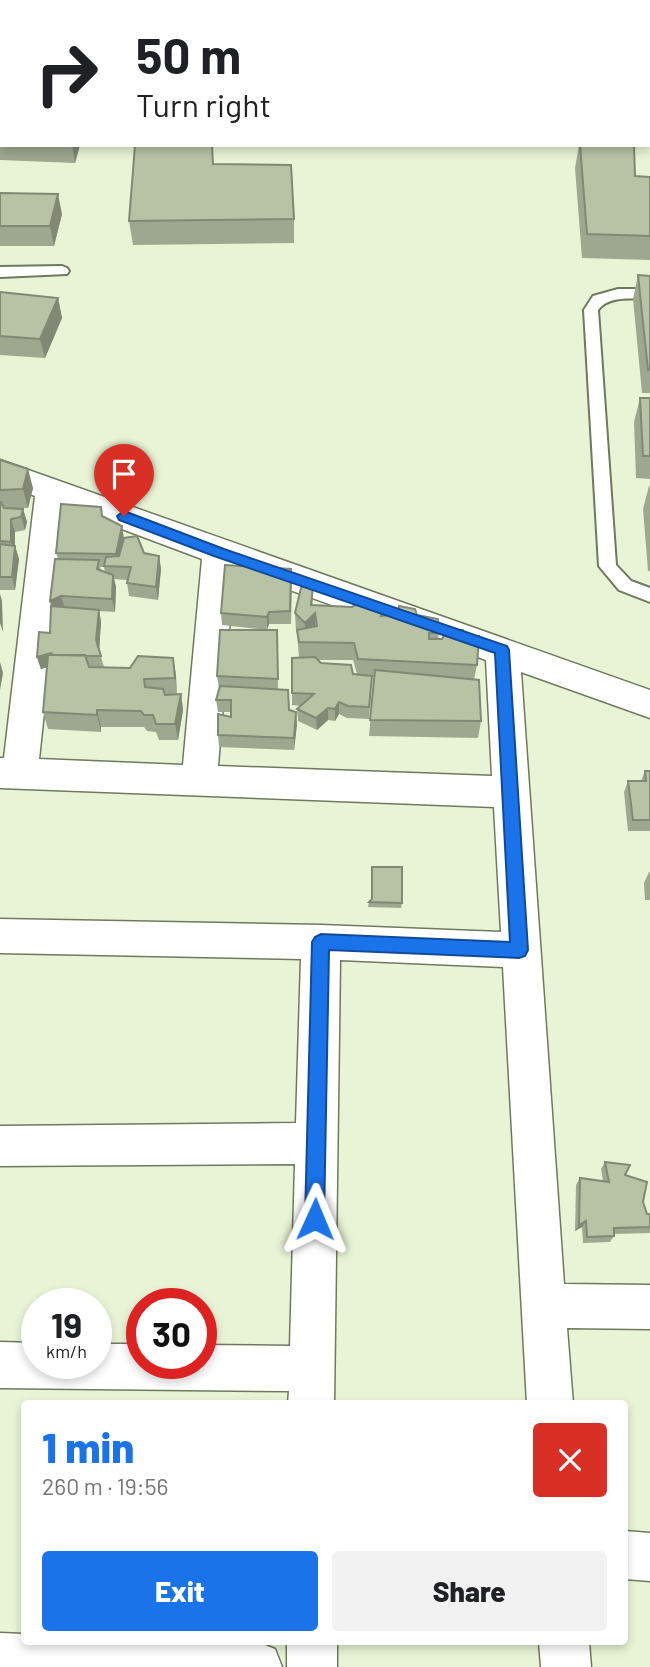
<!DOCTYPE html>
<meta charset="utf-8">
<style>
:root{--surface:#fff;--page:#f2f2f2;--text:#202124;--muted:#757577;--accent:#1a73e8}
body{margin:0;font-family:Barlow,sans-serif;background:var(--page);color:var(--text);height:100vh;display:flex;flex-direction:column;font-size:26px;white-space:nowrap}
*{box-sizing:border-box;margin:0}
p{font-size:23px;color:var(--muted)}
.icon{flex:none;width:38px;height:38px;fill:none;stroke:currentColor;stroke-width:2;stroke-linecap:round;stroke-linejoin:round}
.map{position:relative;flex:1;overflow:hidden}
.sheet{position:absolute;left:21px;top:1400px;width:607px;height:245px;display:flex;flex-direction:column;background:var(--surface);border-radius:7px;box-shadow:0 4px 10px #0003}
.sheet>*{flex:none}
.hud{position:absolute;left:0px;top:0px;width:651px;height:147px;box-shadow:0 4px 10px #0003;background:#fff;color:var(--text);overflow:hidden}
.speed{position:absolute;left:21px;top:1288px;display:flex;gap:14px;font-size:35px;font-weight:700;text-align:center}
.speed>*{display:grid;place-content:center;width:91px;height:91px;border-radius:50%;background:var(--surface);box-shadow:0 4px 10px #0003;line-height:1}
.speed small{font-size:18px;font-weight:400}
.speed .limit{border:10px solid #d22;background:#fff;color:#111}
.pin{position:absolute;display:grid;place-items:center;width:60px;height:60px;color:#fff;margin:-72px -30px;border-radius:50% 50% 50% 0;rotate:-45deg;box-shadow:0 0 7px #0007}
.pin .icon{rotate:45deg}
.me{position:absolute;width:77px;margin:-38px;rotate:1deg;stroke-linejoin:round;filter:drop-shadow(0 0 5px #0008)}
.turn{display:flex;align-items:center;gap:24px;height:147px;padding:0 21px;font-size:32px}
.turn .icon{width:91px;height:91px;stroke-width:2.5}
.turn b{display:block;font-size:49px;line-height:60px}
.round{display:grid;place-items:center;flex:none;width:74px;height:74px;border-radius:7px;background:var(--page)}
.overview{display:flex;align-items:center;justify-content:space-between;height:119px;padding:0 21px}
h1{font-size:42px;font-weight:800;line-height:52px;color:var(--accent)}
.button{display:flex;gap:14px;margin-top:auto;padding:14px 21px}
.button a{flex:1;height:80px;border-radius:7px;background:var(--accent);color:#fff;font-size:28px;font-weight:800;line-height:80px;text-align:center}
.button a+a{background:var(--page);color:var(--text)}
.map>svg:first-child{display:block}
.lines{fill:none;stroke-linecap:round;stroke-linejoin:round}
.service-casing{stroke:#70795e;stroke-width:4}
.minor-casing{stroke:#70795e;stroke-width:3}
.service{fill:#fff;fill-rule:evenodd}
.minor{fill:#fff;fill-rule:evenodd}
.wall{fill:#9ea88f;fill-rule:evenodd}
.shaded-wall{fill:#818874}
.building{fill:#b8c3a6;stroke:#818874;stroke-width:2}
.route{fill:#1a73e8;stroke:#114b97;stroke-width:2}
</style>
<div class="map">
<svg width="650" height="1667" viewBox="0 0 650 1667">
<rect width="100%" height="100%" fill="#e9f4d6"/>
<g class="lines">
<defs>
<path id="service" d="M91 0H114L115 2H92Z
M175 0H189L174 2Z
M62 266 67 268 69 271 67 274 0 277V267Z
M618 289H650V299C633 299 609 295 598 310L616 565 631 581 650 588V602L619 590 599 566 584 310 593 296Z"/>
<path id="minor" d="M0 460 650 690V718L521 672 564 1284 650 1285V1329L567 1328 573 1404H527L503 967 340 960 334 1404H288L289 1391 0 1388V1342L37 1343V1363H96V1344H142V1363H201V1345L290 1346 295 1164 0 1166V1126L296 1123 301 959 0 953V919L321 925 501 932 494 807 0 788V758H4L35 496 0 483ZM66 508 202 559 183 765 39 759ZM234 570 486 660 492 776 218 766Z
M625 1531 650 1533V1581L625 1579Z
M0 1633 24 1634V1642H257L275 1649 282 1667H0Z
M287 1642H337V1667H287Z
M539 1642H589L591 1667H541Z"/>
</defs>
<use href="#service" class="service-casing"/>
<use href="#minor" class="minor-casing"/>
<use href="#service" class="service"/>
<use href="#minor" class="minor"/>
</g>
<path class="wall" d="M239 0H417L416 2H239Z
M0 24H2V145H80L75 163 0 160Z
M579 145 635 176 650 177V260L582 258 575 168Z
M0 193 62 214 54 246H0Z
M294 219V243L133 245 129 221Z
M638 275 650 276V393H642L633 299Z
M0 292 58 298 62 318 45 358 0 355Z
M640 398H650V479L636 478 634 422Z
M0 460 33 488 28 508H11L23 509 27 522 25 530 15 532V546L19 559 15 590H0Z
M649 486H650V571H648L643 509Z
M103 517 124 538 144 553 159 556 161 569 158 600 129 596 127 583V580L114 579 116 587 115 612 99 611 101 622 99 650 104 667 130 668 173 658 177 694H181L183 710 178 740H159L156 732 147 731 144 727H101V732L48 729 43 712 47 667 41 669 37 657 50 633 51 606 50 601 58 559 56 553ZM100 567H104L105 572 101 571Z
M292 582 291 624H269L267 630 222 625 221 613Z
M313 605 382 615H417L439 633 438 639 465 637 477 665 474 680 481 721 478 738 369 736 374 677H372L369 719 347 718 339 714 335 721 328 720 317 730 298 721 297 709 301 706 292 705V658H299L297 632 296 631 295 613ZM317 660H353L357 674 321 663Z
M277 630 278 689 297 724 294 750 219 747 218 735 231 717V712H218L216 700 219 689 217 676Z
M645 771H650V831H628L624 792 628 781H641Z
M649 872H650V900H645L644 883Z
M369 902 402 903 401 908 368 907Z
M605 1162 625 1175 643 1202 647 1214H650V1233L614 1234V1236L610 1242 583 1243 582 1227 575 1231 576 1185 580 1178 603 1181 601 1169Z"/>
<path class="shaded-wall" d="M397 0H417L416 2H396Z
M72 145H80L75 163Z
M58 194 62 214 54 246 50 226Z
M58 298 62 318 45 358 40 339Z
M28 469 33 488 28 508 23 489Z
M23 509 27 522 25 530 21 517Z
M11 519 15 532V551V546L19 559 15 590 12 577 14 554 11 542Z
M122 526 124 539 119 567 116 554Z
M159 556 161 569 158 600 156 587Z
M113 575 116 587 115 612 112 599Z
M313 586 312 616 315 613V631L306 640 305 623 311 605Z
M0 594 2 601 3 632 0 623Z
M61 596 65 609 54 614 50 601Z
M99 610 101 622 99 652 96 640Z
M269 612V624L267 630V617Z
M51 653 55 665 41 669 37 657Z
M173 658 176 675 177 695 175 678Z
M0 662 3 673 0 690Z
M181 694 183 710 178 740 175 724Z
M339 702V714L335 721V709Z
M328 708V720L317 730 316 718Z
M97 710 101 727V732L97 715Z
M296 712 297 724 294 750V738Z
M586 1221 582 1227 575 1231 579 1225Z"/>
<path class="building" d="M304 0H397L396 2H310Z
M0 1 34 2H2V24H0Z
M0 25H2V136H0Z
M135 145H212L213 164 291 165 294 219 129 221Z
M580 145H634L635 176 650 177V236L587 234Z
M0 193 58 194 50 226H0Z
M638 275 650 276V370H648Z
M0 292 58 298 40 339 0 336Z
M640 398H650V456H643Z
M0 460 28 469 23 489 0 490Z
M0 502H1L4 508 23 509 21 517 11 519V542L0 541Z
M61 504 101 507 102 516 122 526 116 554 56 553Z
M137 536 144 553 159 556 156 587 127 583 131 567 104 566 106 557 119 556 124 538Z
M0 544 15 546 12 577H0Z
M55 559 99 560 97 569 113 575 112 599 61 596 50 601Z
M225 565 291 569 290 611 269 612 267 617 221 613Z
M305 584 313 586 311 605 352 607 365 600 383 605 381 616 398 614 399 606 415 609 417 615 438 619 439 633H429V639H442L447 630H463L465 637 479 636 477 665 358 659 354 643 299 642 297 630 317 626 315 613 305 623 295 613 301 588Z
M51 606 99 610 96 640 101 656 53 655 51 653 37 657 39 632 50 633Z
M220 630H277L278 679 217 676Z
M48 655H85L89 667 130 668 138 656 173 658 175 678 144 679 145 687 163 689 165 695 181 694 175 724H156L153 715H144L141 711 97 710V715L43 712Z
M315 657 321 663 351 665 353 674 372 676 369 707 348 706 339 702 335 709 328 708 316 718 297 709 314 694 292 693V658Z
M375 670 479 680 481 721 370 720Z
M220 686 288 690 289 710 296 712 294 738 218 735V714L231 717V700H216Z
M645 771H650V820H633L628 781H646Z
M372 867H402V903L369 902 372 899Z
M605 1162 630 1165 625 1175 647 1182 643 1202 647 1214H650V1227L614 1228V1236L587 1237 586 1221 579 1225 580 1178 609 1182Z"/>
<path class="route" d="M124 511 224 549 507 646 509 650 528 950 525 956 519 958 329 950 324 1219 321 1225 315 1228 308 1225 305 1219 312 942 315 937 321 934 510 942 495 653 214 556 119 520 117 516Z"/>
</svg>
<div class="speed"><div>19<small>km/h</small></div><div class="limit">30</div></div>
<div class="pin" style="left:124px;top:516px;background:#d93025"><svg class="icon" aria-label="arrive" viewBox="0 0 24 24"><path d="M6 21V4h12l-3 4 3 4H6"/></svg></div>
<svg class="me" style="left:315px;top:1219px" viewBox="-20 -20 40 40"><path d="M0-17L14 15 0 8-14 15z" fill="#1a73e8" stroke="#fff" stroke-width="4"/></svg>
<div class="hud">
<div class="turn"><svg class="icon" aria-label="right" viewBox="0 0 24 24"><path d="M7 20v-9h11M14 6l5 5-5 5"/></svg><div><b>50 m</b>Turn right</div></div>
</div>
<section class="sheet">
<div class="overview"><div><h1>1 min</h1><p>260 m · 19:56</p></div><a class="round" style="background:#d93025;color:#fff"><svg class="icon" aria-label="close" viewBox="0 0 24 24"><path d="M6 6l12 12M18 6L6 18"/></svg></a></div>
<div class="button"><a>Exit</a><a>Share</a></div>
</section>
</div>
